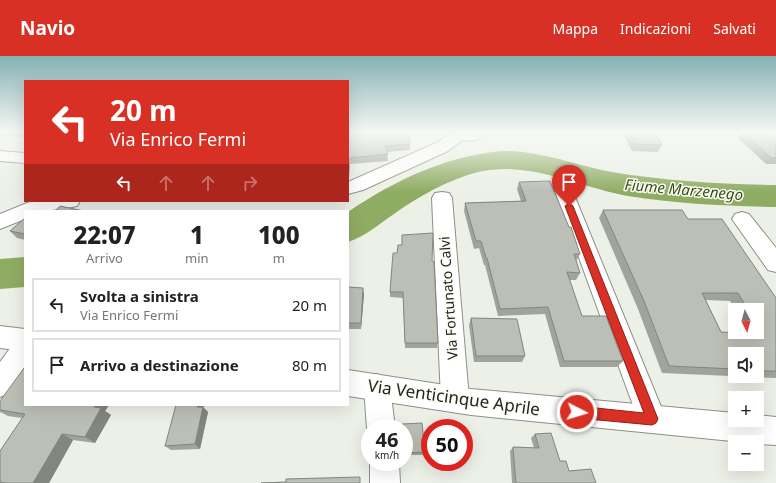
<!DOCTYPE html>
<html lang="it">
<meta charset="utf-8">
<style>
:root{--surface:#fff;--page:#f6f6f6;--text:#222;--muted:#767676;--line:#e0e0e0;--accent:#d93025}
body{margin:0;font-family:"Noto Sans",sans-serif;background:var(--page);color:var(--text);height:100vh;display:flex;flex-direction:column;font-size:15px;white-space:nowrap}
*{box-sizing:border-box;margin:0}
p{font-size:13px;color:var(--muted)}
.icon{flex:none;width:22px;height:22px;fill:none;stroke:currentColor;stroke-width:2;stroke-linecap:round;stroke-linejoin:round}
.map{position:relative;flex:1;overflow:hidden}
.details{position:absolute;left:24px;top:154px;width:325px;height:196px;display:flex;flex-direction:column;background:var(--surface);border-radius:0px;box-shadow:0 4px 16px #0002}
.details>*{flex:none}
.hud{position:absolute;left:24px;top:24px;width:325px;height:122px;border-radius:0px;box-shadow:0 4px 16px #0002;background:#d93025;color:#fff;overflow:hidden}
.needle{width:26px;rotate:174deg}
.fabs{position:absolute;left:728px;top:247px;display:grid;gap:8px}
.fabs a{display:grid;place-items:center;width:36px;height:36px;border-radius:0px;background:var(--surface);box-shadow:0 4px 16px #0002;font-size:20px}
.speed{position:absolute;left:361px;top:363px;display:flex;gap:8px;font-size:20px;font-weight:700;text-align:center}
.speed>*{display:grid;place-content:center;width:52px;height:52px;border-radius:50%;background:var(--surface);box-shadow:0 4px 16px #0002;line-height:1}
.speed small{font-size:10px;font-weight:400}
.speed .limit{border:6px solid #d22;background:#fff;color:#111}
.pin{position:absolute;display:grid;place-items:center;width:34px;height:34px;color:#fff;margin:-41px -17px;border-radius:50% 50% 50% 0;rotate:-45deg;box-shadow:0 0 4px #0007}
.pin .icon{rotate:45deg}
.me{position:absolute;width:44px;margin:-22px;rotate:95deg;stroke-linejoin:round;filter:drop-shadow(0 0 3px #0008)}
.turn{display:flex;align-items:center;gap:14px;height:84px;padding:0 20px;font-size:18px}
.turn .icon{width:52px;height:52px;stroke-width:2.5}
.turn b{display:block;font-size:28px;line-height:34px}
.lanes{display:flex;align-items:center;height:38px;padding:0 20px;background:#0003;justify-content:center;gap:20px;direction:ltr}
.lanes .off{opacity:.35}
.eta{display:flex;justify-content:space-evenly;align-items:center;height:68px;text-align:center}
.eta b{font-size:24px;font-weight:800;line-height:28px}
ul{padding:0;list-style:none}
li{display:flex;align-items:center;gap:12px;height:54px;margin:0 8px 6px;padding:0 12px;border:2px solid var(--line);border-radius:0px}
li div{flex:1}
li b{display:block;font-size:15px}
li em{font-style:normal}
header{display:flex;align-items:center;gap:24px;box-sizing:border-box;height:56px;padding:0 20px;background:var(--accent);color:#fff}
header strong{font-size:19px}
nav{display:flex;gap:22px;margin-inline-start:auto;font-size:14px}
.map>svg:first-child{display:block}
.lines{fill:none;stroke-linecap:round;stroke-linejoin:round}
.river{fill:#8fac63;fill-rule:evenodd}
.minor-casing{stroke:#8c9088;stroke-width:2}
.major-casing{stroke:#8c9088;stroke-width:2}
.minor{fill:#fff;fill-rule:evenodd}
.major{fill:#fff;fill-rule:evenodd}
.wall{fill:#a1a49d;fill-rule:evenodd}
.shaded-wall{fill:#83867f}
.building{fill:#bbbfb6;stroke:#83867f;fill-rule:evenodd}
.route{fill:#d93025;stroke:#8d1f18}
.labels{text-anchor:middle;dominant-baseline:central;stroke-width:3;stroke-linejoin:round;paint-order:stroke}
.street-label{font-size:14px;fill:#252623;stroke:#f9fdf4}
.water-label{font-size:15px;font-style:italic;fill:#394c17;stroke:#f9fdf4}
.near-street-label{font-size:17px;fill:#252623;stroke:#f9fdf4}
</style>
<header>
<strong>Navio</strong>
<nav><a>Mappa</a><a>Indicazioni</a><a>Salvati</a></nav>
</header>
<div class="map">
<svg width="776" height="427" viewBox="0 0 776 427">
<rect width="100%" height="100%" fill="#ecf0e7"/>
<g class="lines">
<path class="river" d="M501 95C540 94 574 109 612 116 666 125 721 128 776 129V151C727 150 677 148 628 140 578 131 529 104 478 116 448 124 419 140 394 158 379 168 366 180 348 186V156C395 124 444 101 501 95Z
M25 201V231L0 233V203Z"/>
<defs>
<path id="minor" d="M450 76H487C482 84 472 86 463 84L448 95 363 134 348 138V126L436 87 451 77Z
M0 95 25 97V107L0 105Z
M564 130 571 132 573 136 666 363 662 373 652 377 642 373 638 363 555 136 557 132Z
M442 136 449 137 452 142 469 343 465 352 455 356 445 352 441 343 432 142 435 137Z
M32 145H80L77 150C60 154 42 155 25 155V163L0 173V158Z
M742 156 749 158 776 192V216L768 214 732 163 735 158Z
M25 281V313L9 337 0 341V306L16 284Z
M377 318 387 322 390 331 395 372H370V380L367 372 364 331 367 322Z
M370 404V406H399L400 427H370Z"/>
<path id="major" d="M0 270 25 273V295L0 292Z
M348 314 471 333 735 357V364H757V359L776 361V389L757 388V386H742L471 359 348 340Z"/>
</defs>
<use href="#minor" class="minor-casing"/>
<use href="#major" class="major-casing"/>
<use href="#minor" class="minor"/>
<use href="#major" class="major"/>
</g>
<path class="wall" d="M0 76H25V81L0 80Z
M622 76H654L662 89 658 96 632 95Z
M743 76 776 83V108H766L738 82Z
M348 77 410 88V94L387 96 388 105 350 108 349 121H348Z
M519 126 580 198 576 205 580 217 576 224H569L582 260 623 305 617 311H560L545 258 498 260 485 209H484L479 192 474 193 464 155 465 147 521 145 517 133Z
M603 154 688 163 776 242V323V322L662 317 638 253 599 162ZM706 244 730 245 736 254H757V276H749L750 277 721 276ZM735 298H757V320H735Z
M25 162V184L17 182 10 175Z
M432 205 438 287 437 292H405L403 242 390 241V236Z
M348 231 364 238 361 273H348Z
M471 262 525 300 522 306H474L469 269Z
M0 345 25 349H109L105 355 111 359 95 387 73 384 49 427H0V395L22 362 8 360 0 356Z
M176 349H204L203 351 208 356 200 393 171 394 165 390Z
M402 368 425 396 424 399H404V372H402Z
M535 378 569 415 596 427H512L510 395 513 391 534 392 531 382Z"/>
<path class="shaded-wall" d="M349 102 350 108 349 121 348 115Z
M363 232 364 238 361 273V267Z
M95 349H109L105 355 111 359 95 387 85 381Z
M198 349H204L202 356 197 351Z
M203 351 208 356 200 393 195 388Z
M62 378 73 384 49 427H33Z"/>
<path class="building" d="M356 76H408L410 88 385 90 388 98 349 102 348 115V77Z
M629 76H654L662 89 636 88Z
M743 76 770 77 776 83V102H771Z
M550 125 569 171H571L580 198H574L580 217 567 216 582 260H606L623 305H564L548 251 500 253 487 202H486L481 185H476L465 147 526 145 519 126Z
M60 150 84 155H55Z
M603 154H682L688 163H722L776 242V315H757V298H735V313L669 310 644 245ZM702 237H738L748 254H757V268L763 278 721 276Z
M25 162V178L10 175Z
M433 177 432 205 434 206 438 287H405L403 236H390L393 197H397L398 189H402V179Z
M348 231 363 232 361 267H348Z
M471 262 517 263 525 300H476Z
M24 312H25V349H95L94 351 101 352 85 381 62 378 33 427H6L0 426V395L25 358 0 354V345Z
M176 349H198L197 351H203L195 388 165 390Z
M422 367 425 396 404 397V372H402V368Z
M551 377 560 405H566L569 415 591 413 596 427H516L513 391 539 392 535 378Z
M360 421V427H261L286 426V423Z"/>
<linearGradient id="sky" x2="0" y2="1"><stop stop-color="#84b1b3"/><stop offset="0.56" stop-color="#f6f8f4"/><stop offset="1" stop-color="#f6f8f4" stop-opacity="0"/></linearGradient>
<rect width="776" height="136" fill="url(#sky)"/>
<path class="route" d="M569 147 573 150 658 363 656 367 652 369 577 362 573 360 571 356 573 352 577 350 644 357 565 150Z"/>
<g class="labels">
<g class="street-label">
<text transform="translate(448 242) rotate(-94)">Via Fortunato Calvi</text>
</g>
<g class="water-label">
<text transform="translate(684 133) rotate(5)">Fiume Marzenego</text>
</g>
<g class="near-street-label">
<text transform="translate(454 341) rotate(8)">Via Venticinque Aprile</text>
</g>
</g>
</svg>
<div class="fabs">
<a><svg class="needle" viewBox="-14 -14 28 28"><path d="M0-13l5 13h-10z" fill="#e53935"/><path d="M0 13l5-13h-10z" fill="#767676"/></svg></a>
<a><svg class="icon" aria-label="sound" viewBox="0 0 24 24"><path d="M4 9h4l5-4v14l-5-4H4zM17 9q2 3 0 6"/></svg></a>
<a>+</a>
<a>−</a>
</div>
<div class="speed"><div>46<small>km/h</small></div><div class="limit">50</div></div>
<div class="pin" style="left:569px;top:150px;background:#d93025"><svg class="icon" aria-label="arrive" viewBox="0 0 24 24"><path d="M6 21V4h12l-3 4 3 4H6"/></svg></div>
<svg class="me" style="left:577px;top:356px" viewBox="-20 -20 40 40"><circle r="17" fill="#d93025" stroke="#fff" stroke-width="3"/><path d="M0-11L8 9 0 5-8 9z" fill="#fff"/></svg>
<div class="hud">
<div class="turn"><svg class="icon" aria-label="left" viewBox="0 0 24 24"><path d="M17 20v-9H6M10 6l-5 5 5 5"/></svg><div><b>20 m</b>Via Enrico Fermi</div></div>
<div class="lanes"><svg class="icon" aria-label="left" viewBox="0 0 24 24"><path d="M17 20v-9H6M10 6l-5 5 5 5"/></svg><svg class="icon off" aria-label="ahead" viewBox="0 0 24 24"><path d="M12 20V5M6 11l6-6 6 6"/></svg><svg class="icon off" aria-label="ahead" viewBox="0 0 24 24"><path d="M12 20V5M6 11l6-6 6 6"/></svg><svg class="icon off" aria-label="right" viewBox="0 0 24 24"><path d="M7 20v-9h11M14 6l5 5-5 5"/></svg></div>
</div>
<section class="details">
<div class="eta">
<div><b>22:07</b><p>Arrivo</p></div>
<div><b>1</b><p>min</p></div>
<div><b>100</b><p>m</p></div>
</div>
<ul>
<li><svg class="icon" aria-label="left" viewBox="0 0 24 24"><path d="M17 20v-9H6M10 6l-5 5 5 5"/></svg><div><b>Svolta a sinistra</b><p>Via Enrico Fermi</p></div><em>20 m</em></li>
<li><svg class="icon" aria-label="arrive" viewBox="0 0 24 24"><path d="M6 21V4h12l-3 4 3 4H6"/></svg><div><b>Arrivo a destinazione</b></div><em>80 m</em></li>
</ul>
</section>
</div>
